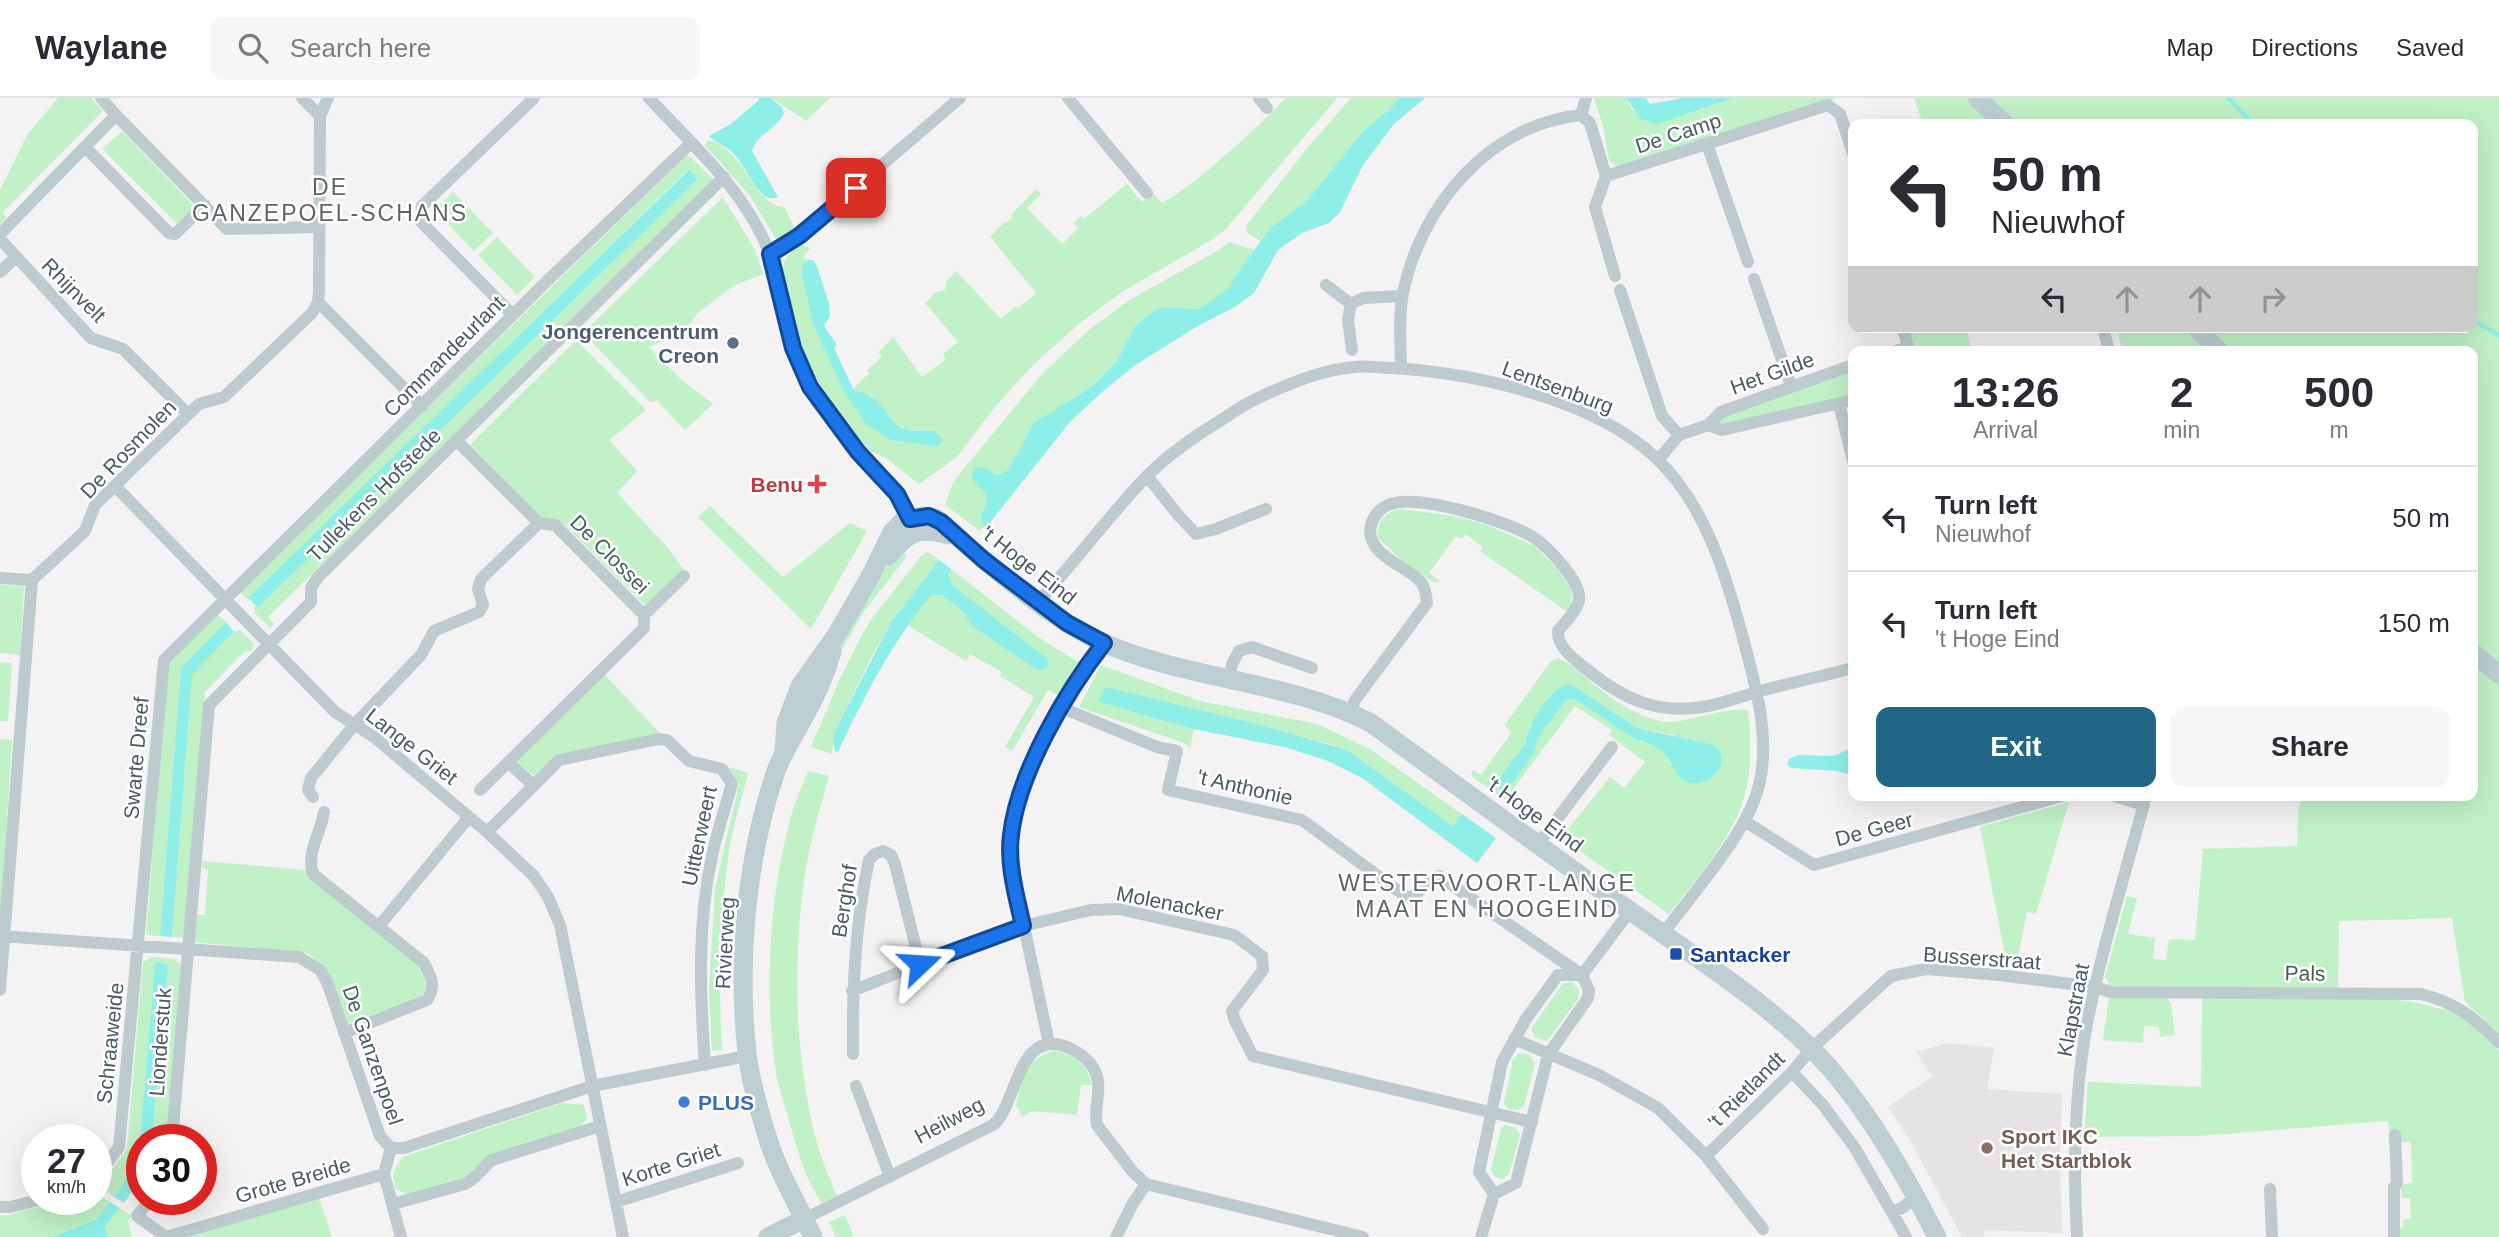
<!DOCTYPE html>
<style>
:root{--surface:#fff;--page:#f7f7f7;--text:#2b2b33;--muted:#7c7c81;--line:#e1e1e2;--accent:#226685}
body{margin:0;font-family:Helvetica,sans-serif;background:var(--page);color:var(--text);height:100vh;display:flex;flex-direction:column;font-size:26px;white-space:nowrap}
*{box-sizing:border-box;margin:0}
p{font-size:23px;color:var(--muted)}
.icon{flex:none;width:38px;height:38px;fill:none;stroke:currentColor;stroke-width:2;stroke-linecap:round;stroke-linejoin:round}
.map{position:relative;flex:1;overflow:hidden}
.panel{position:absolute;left:1848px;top:248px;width:630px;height:455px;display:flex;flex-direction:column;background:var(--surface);border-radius:14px;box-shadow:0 7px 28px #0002}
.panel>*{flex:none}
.top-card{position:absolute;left:1848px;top:21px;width:630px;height:214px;border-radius:14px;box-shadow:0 7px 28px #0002;background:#fff;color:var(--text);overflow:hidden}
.speed{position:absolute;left:21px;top:1026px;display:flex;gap:14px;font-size:35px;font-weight:700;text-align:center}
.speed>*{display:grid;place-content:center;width:91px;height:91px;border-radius:50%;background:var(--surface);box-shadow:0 7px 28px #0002;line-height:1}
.speed small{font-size:18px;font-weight:400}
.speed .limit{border:10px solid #d22;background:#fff;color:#111}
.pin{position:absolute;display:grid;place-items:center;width:60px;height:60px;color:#fff;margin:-30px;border-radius:14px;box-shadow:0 4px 10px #0006}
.me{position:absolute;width:77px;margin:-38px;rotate:70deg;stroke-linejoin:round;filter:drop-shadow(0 0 5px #0008)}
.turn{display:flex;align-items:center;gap:24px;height:147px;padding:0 28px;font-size:32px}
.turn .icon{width:91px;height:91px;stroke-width:2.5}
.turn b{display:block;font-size:49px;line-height:60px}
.lanes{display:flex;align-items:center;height:66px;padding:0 28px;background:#0003;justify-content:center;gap:35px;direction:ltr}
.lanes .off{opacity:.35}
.eta{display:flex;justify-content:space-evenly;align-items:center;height:119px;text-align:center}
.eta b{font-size:42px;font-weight:700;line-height:49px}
.primary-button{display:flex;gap:14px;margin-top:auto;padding:14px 28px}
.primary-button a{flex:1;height:80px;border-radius:14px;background:var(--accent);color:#fff;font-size:28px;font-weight:700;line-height:80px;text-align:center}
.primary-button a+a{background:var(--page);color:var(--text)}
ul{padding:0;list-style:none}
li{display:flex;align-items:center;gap:21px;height:105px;padding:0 28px;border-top:2px solid var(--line)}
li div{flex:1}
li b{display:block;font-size:26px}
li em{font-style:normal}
header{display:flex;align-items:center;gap:42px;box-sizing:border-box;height:98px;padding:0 35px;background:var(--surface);border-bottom:2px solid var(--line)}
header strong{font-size:33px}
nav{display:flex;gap:38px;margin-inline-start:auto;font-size:24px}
.search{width:490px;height:63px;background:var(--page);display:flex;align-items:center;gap:18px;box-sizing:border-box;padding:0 24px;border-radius:14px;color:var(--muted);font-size:26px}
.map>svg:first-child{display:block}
.education{fill:#e5e3e5}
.green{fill:#c1f1c6;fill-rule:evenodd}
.water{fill:#8defe8}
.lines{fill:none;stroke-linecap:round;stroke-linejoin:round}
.stream{stroke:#8defe8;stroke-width:4.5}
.street{stroke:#bdcbce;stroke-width:12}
.secondary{stroke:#bdced3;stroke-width:19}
.route-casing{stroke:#114b97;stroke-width:18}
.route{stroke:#1a73e8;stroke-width:12}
.service-dot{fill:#5c6f8a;stroke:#fff;stroke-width:2.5}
.health-dot{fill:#e0444e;stroke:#fff;stroke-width:2.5}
.transit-dot{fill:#1a4fb4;stroke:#fff;stroke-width:2.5}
.shop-dot{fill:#3f7fe0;stroke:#fff;stroke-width:2.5}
.education-dot{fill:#8d6e63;stroke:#fff;stroke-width:2.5}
.labels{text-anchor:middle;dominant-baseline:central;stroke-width:5;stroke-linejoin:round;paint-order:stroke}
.street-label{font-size:21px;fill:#495b60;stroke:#fff}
.service-label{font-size:21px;font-weight:bold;fill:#4e5e75;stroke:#fff;text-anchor:end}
.health-label{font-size:21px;font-weight:bold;fill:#be3a42;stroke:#fff;text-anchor:end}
.transit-label{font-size:21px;font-weight:bold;fill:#164399;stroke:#fff;text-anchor:start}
.shop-label{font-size:21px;font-weight:bold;fill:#366cbe;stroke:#fff;text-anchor:start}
.education-label{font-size:21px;font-weight:bold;fill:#785e54;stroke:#fff;text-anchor:start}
.neighbourhood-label{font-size:23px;letter-spacing:2px;fill:#5e6467;stroke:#fff}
</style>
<header>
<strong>Waylane</strong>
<div class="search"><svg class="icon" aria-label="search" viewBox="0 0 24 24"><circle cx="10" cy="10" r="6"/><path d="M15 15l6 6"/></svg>Search here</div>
<nav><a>Map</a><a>Directions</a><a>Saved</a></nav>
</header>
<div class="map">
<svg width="2499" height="1139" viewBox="0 0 2499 1139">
<rect width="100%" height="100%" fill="#f4f2f2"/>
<path class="education" d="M1949 945 1994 950 1987 991 2062 996 2060 1058 2062 1135 1985 1132 1984 1139H1962L1910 1042 1888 1009 1932 978 1916 954Z"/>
<path class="green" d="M58 0H91L103 13 3 114 6 120 0 126V92L27 37Z
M763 0H830L806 23 775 2 771 6Z
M1286 0H1337L1225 132 1210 143 1125 192 1080 225 1034 266 994 310 957 359 919 386 886 360 870 353 826 301 804 256 783 175C782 160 790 155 800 146L810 150 803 160 809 162 803 166 842 290 891 342 938 349 942 343 931 332H907L892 323 872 298 854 293 853 291 869 275 867 272 882 259 879 254 893 239 922 279 946 261 943 256 958 244 925 205 936 194 945 192 946 184 956 173 1001 221 1016 208 1018 210 1036 195 990 139 1004 124 1006 125 1012 120 1011 117 1036 91 1041 96 1027 110 1062 146 1078 130 1073 125 1081 118 1084 121 1127 86 1142 104 1153 95 1162 105 1169 101C1213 71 1249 37 1286 0Z
M1351 0H1399L1389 12 1365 31 1305 105 1271 129 1260 143 1247 135 1246 128 1308 49Z
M1594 0H1626L1632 12 1684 17 1734 0H1837L1621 68 1614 67 1609 62 1603 28Z
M1914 0H1972L2000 26H1923Z
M1983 0H2499V570L2473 549V254H2227L2203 229H2473V26H2011Z
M122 33 195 109 177 126 103 51Z
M708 42C747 52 751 106 785 110L796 134 784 141H776L750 98 705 47Z
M686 58 691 59 713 81 712 85 268 519 274 526 270 530 255 515 254 507 258 510 698 81 688 72 248 502 239 493Z
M453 94 493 135 474 153 437 115 433 119 430 116Z
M723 99 755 152 763 176 733 188 698 215 683 235 649 249 681 281 713 306 685 332 656 302 651 305 583 235Z
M497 139 535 179 517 197 478 157Z
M1229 144 1254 152 1233 181 1228 191 1199 211 1164 209 1149 216 1135 228 1118 261 1095 286 1067 303 1021 352 1008 372 997 377 983 369 972 381 987 397 986 408 981 416 983 429 980 433 945 407 953 385 961 374 1043 275 1091 230 1131 201 1219 152Z
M1908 229H1966L1972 254H1917Z
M2116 229H2192L2215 254H2123Z
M576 242 646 312 609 342 637 373 617 395 667 449 685 473 646 508 564 426 541 419 470 347Z
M1853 272V297L1723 328 1719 324 1720 319Z
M710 408 783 479 850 425 867 433 811 531 698 419Z
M1400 411 1454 418 1487 427 1535 448 1559 473 1572 492 1571 509 1566 513 1480 453 1482 449 1466 436 1462 441 1456 438 1429 475 1440 483 1435 485 1401 462 1378 440C1376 424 1385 414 1400 411Z
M900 450 907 458 863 515 840 555 839 547 874 485Z
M928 454 939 462 891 524 871 560 836 631 832 656 811 649 840 581 863 535 873 519 922 457Z
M951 471 1038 539 1078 564 1058 597 1048 592 1012 653 1005 649 1034 599 1000 578 1002 574 970 556 966 563 907 527 931 497H942L963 514 972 528 1037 572H1043L1049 565 1047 560 952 487 949 477Z
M0 487 24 488 20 557 0 555Z
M217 516 226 524 181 570 160 838 146 837 168 567Z
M240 532 254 546 252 553H245L205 594 184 840 172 839 192 576 234 534Z
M2473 559 2499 581V935L2465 904 2452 820 2339 823 2338 891 2110 888 2105 879 2127 798 2137 800 2128 836 2155 840 2153 861 2166 862 2169 841 2195 842 2203 751 2297 748 2298 711 2303 698H2473Z
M1558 560C1575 567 1587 582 1601 592 1619 606 1646 623 1669 624 1687 624 1738 606 1748 613 1752 644 1752 685 1739 714 1723 751 1694 784 1669 816L1561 740 1610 679 1624 690 1645 664 1609 637 1612 632 1575 608 1505 702 1471 678 1473 672 1481 677 1512 634 1504 628 1551 563ZM1572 587 1637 630 1674 637 1671 668 1665 656 1657 649 1636 642 1574 601 1565 603 1537 640 1534 656 1504 695 1494 687 1527 645 1529 629 1554 594 1563 588Z
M0 564 12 565 8 623H0Z
M1101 567 1200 603 1317 626 1370 651 1462 716 1453 728 1347 652 1326 645 1106 590 1099 603 1194 631 1190 650 1184 645 1079 609Z
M605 577 659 634 658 636 556 657 534 678 517 664Z
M0 641 12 642 0 825Z
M729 669 748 675C742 701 733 727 729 753 720 819 718 885 722 952L712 953 709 894 715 790 739 686Z
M808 673 829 678C818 717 806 757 802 798 793 882 796 971 819 1053 824 1068 831 1083 837 1098L822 1105C805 1082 798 1054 790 1026 786 1011 780 995 777 980 763 898 769 798 791 718 796 703 802 688 808 673Z
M2069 704 2036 816 2027 814 2018 859 2005 857 1980 729Z
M202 763 305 772 410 858C420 870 436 891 416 901L345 927 327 873 308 855 193 844 194 817H205L208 771 202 770Z
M152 859 173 861 182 867 167 1041H152L168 866 155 864 138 1064 114 1099 99 1089 127 1051 143 864Z
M1572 884 1579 891 1578 901 1547 943 1536 940 1531 931 1563 885Z
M2109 899H2166L2171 906 2175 937 2160 939 2159 929 2144 928 2143 945 2103 942Z
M2202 900H2382L2413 904 2454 914 2467 922 2499 951V1139H2399V1132L2403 1128V1122L2411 1120 2410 1100H2402L2401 1092 2404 1086 2412 1085 2411 1044H2401L2400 1034H2389L2388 1023 2198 1038 2084 1039 2088 984 2201 989Z
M1054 953C1073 955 1089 968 1092 987H1081L1077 1017 1032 1013 1022 1019 1016 1006C1022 983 1027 959 1054 953Z
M1519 955 1529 956 1535 966 1524 1008 1518 1012 1508 1011 1504 1005 1513 961Z
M562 1005 584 1007 587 1021 578 1031 484 1062 472 1078 410 1097 395 1091 393 1075 402 1059Z
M1505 1027 1515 1029 1520 1037 1509 1076 1502 1081 1495 1079 1491 1071 1501 1031Z
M96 1095 110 1104 97 1121 53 1139H0V1117H9L64 1101H96Z
M319 1100 332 1139H181Z
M120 1110 131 1118 128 1124 132 1139H108L105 1130Z
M845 1117 853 1137 854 1139H836L829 1124Z"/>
<path class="water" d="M759 0H770L782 9 784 16C776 31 756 37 752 53L778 99C771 101 767 101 762 96 750 83 744 66 732 54 725 47 715 45 709 38L731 26 759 2Z
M1399 0H1425L1394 26 1363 67 1340 114 1329 125 1302 135 1278 152 1254 195 1235 209 1196 229 1134 268 1101 295 1070 324 988 427 983 429 981 416 986 408 987 397 972 381 973 370 983 369 997 377 1008 372 1034 325 1095 286 1118 261 1135 228 1149 216 1163 209 1199 211 1228 191 1233 181 1271 129 1305 105 1365 31 1389 12Z
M1626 0H1646L1650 6 1683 0H1734L1657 26 1641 21Z
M689 72 698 81 258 510 248 500Z
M809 162H813L817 168 829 206 830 218 824 228 837 247 834 250 854 293C859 294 866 295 870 298 885 306 889 327 908 332 921 335 935 326 942 343L938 349 891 342 866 326 842 290 813 225 802 176 803 166Z
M939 462 951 471 949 477 952 487 1047 560 1049 568 1043 572H1037L972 528 963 514 942 497H931C892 544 864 599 838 654L835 653 833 642 836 631 891 524Z
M226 524 234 534 192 577 172 839 160 838 181 570Z
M1572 587 1637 630 1714 647C1733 663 1712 688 1691 685 1675 682 1672 663 1663 654 1655 646 1643 645 1633 640 1613 628 1594 613 1574 601L1565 603 1538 640 1534 656 1505 695 1494 687 1526 645C1525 631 1548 595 1561 589 1565 587 1568 587 1572 587Z
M1106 589 1260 627 1347 652 1453 728 1462 716 1496 740 1477 765 1362 680 1328 663 1288 650 1194 631 1143 617 1098 603Z
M1853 649V677L1837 673 1791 670 1787 666 1789 661 1799 657 1834 658Z
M155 864 168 866 152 1041H142V1079L124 1105 114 1099 138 1064Z
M110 1104 120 1110 105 1129 108 1139H53L97 1121Z"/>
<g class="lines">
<path class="stream" d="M2228 0 2253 26
M2473 222 2499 237"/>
<path class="street" d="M302 0 320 18
M649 0C693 48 745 92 769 154 786 199 785 249 812 291 826 313 842 336 859 355 880 379 901 397 912 427
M1068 0 1147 95
M1259 0 1267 10
M1586 0 1581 17 1590 25 1606 78 1595 109 1615 178
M116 17 227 131 319 129
M1707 46 1748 164
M85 49 169 135 175 136 205 107
M1606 78 1828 7 1840 16 1853 55
M0 136 116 17 101 0
M0 141 91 240 123 251 188 316
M770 156 799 138 960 0
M0 174 15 160
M1754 181 1791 288
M1326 187 1351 206
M1620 192 1662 318 1679 337
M318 204 422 308
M513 217 421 124 422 108 534 0
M1902 229 1910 254
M2103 229 2109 254
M1352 252 1348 222 1351 206 1363 200 1402 198
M1893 254 1908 249
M1401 271C1401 247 1398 219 1403 195 1421 108 1488 27 1581 17
M1839 306 1853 363
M1708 327 1722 332 1853 302
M456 342 539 425 555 427 644 517V530L480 692
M1658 362 1679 337 1708 327 1721 314 1853 267
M1147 378 1179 418 1196 436 1216 431 1266 411
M115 388 335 614 374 639 487 734 534 778 548 799 560 827 623 1139
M0 480 32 482 85 433 95 407 199 306 224 299 312 215 318 204 319 192 320 18 328 0
M1038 504C1075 464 1108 419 1145 380 1168 356 1198 336 1226 319 1236 312 1247 305 1258 300 1288 286 1321 272 1354 269 1366 267 1380 270 1392 270 1475 275 1594 301 1656 360 1705 406 1726 477 1743 540 1755 586 1770 635 1760 683 1750 733 1694 793 1663 836
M644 517 684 478
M1229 582 1232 566 1239 553 1252 549 1312 570
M1060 609 1157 649 1177 653 1168 692 1302 722 1408 800C1422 796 1425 782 1439 778L1582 877 1589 892 1588 900 1548 957 1516 1085 1494 1096 1481 1139
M1350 615 1355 602 1427 505C1426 496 1425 487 1418 481 1403 467 1364 455 1371 427 1373 419 1380 410 1388 407 1415 394 1507 423 1533 439 1547 448 1582 484 1579 502 1577 513 1565 524 1558 533 1557 549 1574 561 1585 570 1623 601 1658 618 1708 608 1725 605 1742 598 1760 593 1791 585 1822 578 1853 570
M508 664 533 687
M2114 698 2144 707
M313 699 308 692 311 680 355 626 421 557 434 533 479 514 483 507 478 491 481 481 539 425
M324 714C321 736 306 753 313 776L424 865C432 880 436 888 427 902L344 935
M1746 724 1814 767 2062 698
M487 734 559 662 659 641 667 642 689 663 722 671 732 686C725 710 717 734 712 758 697 827 700 897 705 967
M1538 746 1612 649
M379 828 469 719
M0 838 299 859 320 872 327 884 380 1038 391 1050H404L592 988 747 958
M920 866 1023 828 1091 812 1119 811 1234 837 1262 858 1263 872 1232 913 1235 923 1253 958 1532 1024
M1582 877 1630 813
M0 892 32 482
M852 893 920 866 895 766 891 757 883 753 875 756 869 762C855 826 852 891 853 956
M1514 941 1599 977 1658 1010 1706 1058 1763 1131
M1049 946 1014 781 1010 740 1020 695 1060 609 1104 545
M1792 974 1823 1007 1855 1050 1906 1139
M856 988 890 1079
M172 1041 209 607 311 504V490L318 479 724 79
M391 1050 384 1076 401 1139
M1706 1058 1792 974 1811 951 1891 878 1926 871 1999 877 2095 889 2111 894 2421 896C2457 905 2473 919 2499 944
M96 1080 119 1049 164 562 545 185 691 45
M2270 1091 2272 1139
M1494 1096 1479 1074 1502 964 1526 921 1558 877H1582
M151 1101 137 1118 166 1139 384 1076
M616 1104 738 1065
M393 1106 465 1086C477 1080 482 1070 492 1062L600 1028
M0 1109H10L42 1101
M1892 1114 1902 1110 1916 1099
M804 1121 993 1027C1017 1008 1017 929 1067 949 1081 955 1092 963 1097 978 1102 994 1093 1010 1097 1027L1133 1074 1146 1086 1363 1139
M1116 1139 1133 1105 1146 1086
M2077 1139C2073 1068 2074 996 2087 926 2102 849 2126 774 2146 698
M2394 1139V1089L2397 1086 2395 1037"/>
<path class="secondary" d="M1977 0 2005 26
M2196 229 2220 254
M888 458C909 434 917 428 949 437
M2473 555 2499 576
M784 654 786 625 800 588 837 536 871 477 892 434 902 424 910 421 923 418 935 420C949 428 959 441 971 451 1013 486 1056 524 1106 546 1191 582 1288 583 1371 625 1457 688 1542 750 1629 812 1695 859 1775 909 1829 969 1873 1020 1906 1079 1937 1139
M768 1139 804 1121
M813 1139C798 1107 777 1072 767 1038 759 1012 750 982 747 955 737 863 746 761 776 673 783 654 794 638 803 621 815 600 826 576 832 553"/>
</g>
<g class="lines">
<defs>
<path id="route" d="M856 90 799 138 770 156 793 250 810 289 858 354 897 396 910 421 929 418 941 424 985 463 1067 525 1104 545C1066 594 1018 675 1011 737 1007 767 1017 800 1023 828L920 866"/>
</defs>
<use href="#route" class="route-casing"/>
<use href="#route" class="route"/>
</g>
<circle class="service-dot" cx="733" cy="245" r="7"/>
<path class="health-dot" d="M813.5 375.5h7v7h7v7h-7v7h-7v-7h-7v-7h7z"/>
<rect class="transit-dot" x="1669" y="849" width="14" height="14" rx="3.5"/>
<circle class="shop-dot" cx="684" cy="1004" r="7"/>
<circle class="education-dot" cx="1987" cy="1050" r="7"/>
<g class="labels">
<g class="street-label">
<text transform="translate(1678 35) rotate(-18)">De Camp</text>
<text transform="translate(74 192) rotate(45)">Rhijnvelt</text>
<text transform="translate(444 258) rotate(-45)">Commandeurlant</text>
<text transform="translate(1772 275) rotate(-20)">Het Gilde</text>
<text transform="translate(1558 289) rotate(20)">Lentsenburg</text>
<text transform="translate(128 351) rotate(-46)">De Rosmolen</text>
<text transform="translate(374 397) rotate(-45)">Tullekens Hofstede</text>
<text transform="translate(610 456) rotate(45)">De Clossei</text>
<text transform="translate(1029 467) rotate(38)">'t Hoge Eind</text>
<text transform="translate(412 648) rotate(38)">Lange Griet</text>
<text transform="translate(136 660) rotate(-85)">Swarte Dreef</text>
<text transform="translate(1245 689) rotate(13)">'t Anthonie</text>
<text transform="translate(1535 716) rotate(36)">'t Hoge Eind</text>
<text transform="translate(1874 731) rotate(-15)">De Geer</text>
<text transform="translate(699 738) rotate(-78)">Uitterweert</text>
<text transform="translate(844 803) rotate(-81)">Berghof</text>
<text transform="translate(1170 805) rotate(11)">Molenacker</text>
<text transform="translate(725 845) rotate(-87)">Rivierweg</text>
<text transform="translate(1982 860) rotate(4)">Busserstraat</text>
<text transform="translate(2305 875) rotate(1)">Pals</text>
<text transform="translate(2073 912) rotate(-79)">Klapstraat</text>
<text transform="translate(160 944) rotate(-86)">Lionderstuk</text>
<text transform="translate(110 945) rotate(-84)">Schraaweide</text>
<text transform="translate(373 957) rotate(71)">De Ganzenpoel</text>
<text transform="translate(1746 992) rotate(-45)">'t Rietlandt</text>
<text transform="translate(949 1022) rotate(-28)">Heilweg</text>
<text transform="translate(671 1066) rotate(-18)">Korte Griet</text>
<text transform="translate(293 1082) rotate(-16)">Grote Breide</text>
</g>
<g class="service-label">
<text x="719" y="233">Jongerencentrum<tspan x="719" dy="24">Creon</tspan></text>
</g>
<g class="health-label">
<text x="803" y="386">Benu</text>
</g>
<g class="transit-label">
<text x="1690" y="856">Santacker</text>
</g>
<g class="shop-label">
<text x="698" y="1004">PLUS</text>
</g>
<g class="education-label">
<text x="2001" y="1038">Sport IKC<tspan x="2001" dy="24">Het Startblok</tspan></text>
</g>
<g class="neighbourhood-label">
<text x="330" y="89">DE<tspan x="330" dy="26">GANZEPOEL-SCHANS</tspan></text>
<text x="1487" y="785">WESTERVOORT-LANGE<tspan x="1487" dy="26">MAAT EN HOOGEIND</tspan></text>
</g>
</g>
</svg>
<div class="speed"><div>27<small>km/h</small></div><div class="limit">30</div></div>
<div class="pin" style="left:856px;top:90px;background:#d93025"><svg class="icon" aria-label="arrive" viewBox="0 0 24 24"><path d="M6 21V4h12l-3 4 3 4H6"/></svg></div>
<svg class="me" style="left:920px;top:866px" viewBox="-20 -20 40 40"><path d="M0-17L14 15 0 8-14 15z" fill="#1a73e8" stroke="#fff" stroke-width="4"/></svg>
<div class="top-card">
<div class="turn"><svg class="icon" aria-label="left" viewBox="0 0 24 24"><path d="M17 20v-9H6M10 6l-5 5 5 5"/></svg><div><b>50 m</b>Nieuwhof</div></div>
<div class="lanes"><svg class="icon" aria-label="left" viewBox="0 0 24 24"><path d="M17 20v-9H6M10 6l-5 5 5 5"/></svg><svg class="icon off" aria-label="ahead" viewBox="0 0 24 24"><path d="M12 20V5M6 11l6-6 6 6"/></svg><svg class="icon off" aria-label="ahead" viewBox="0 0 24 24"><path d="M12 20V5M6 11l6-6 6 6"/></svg><svg class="icon off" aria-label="right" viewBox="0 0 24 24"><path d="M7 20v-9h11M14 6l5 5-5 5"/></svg></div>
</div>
<section class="panel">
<div class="eta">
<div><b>13:26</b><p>Arrival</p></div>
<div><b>2</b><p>min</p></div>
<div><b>500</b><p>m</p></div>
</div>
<ul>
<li><svg class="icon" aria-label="left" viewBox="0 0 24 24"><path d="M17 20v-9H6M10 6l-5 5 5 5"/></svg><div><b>Turn left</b><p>Nieuwhof</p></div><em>50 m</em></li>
<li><svg class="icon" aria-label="left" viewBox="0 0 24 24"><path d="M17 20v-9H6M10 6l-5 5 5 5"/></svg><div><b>Turn left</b><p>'t Hoge Eind</p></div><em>150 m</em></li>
</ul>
<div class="primary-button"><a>Exit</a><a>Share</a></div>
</section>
</div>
